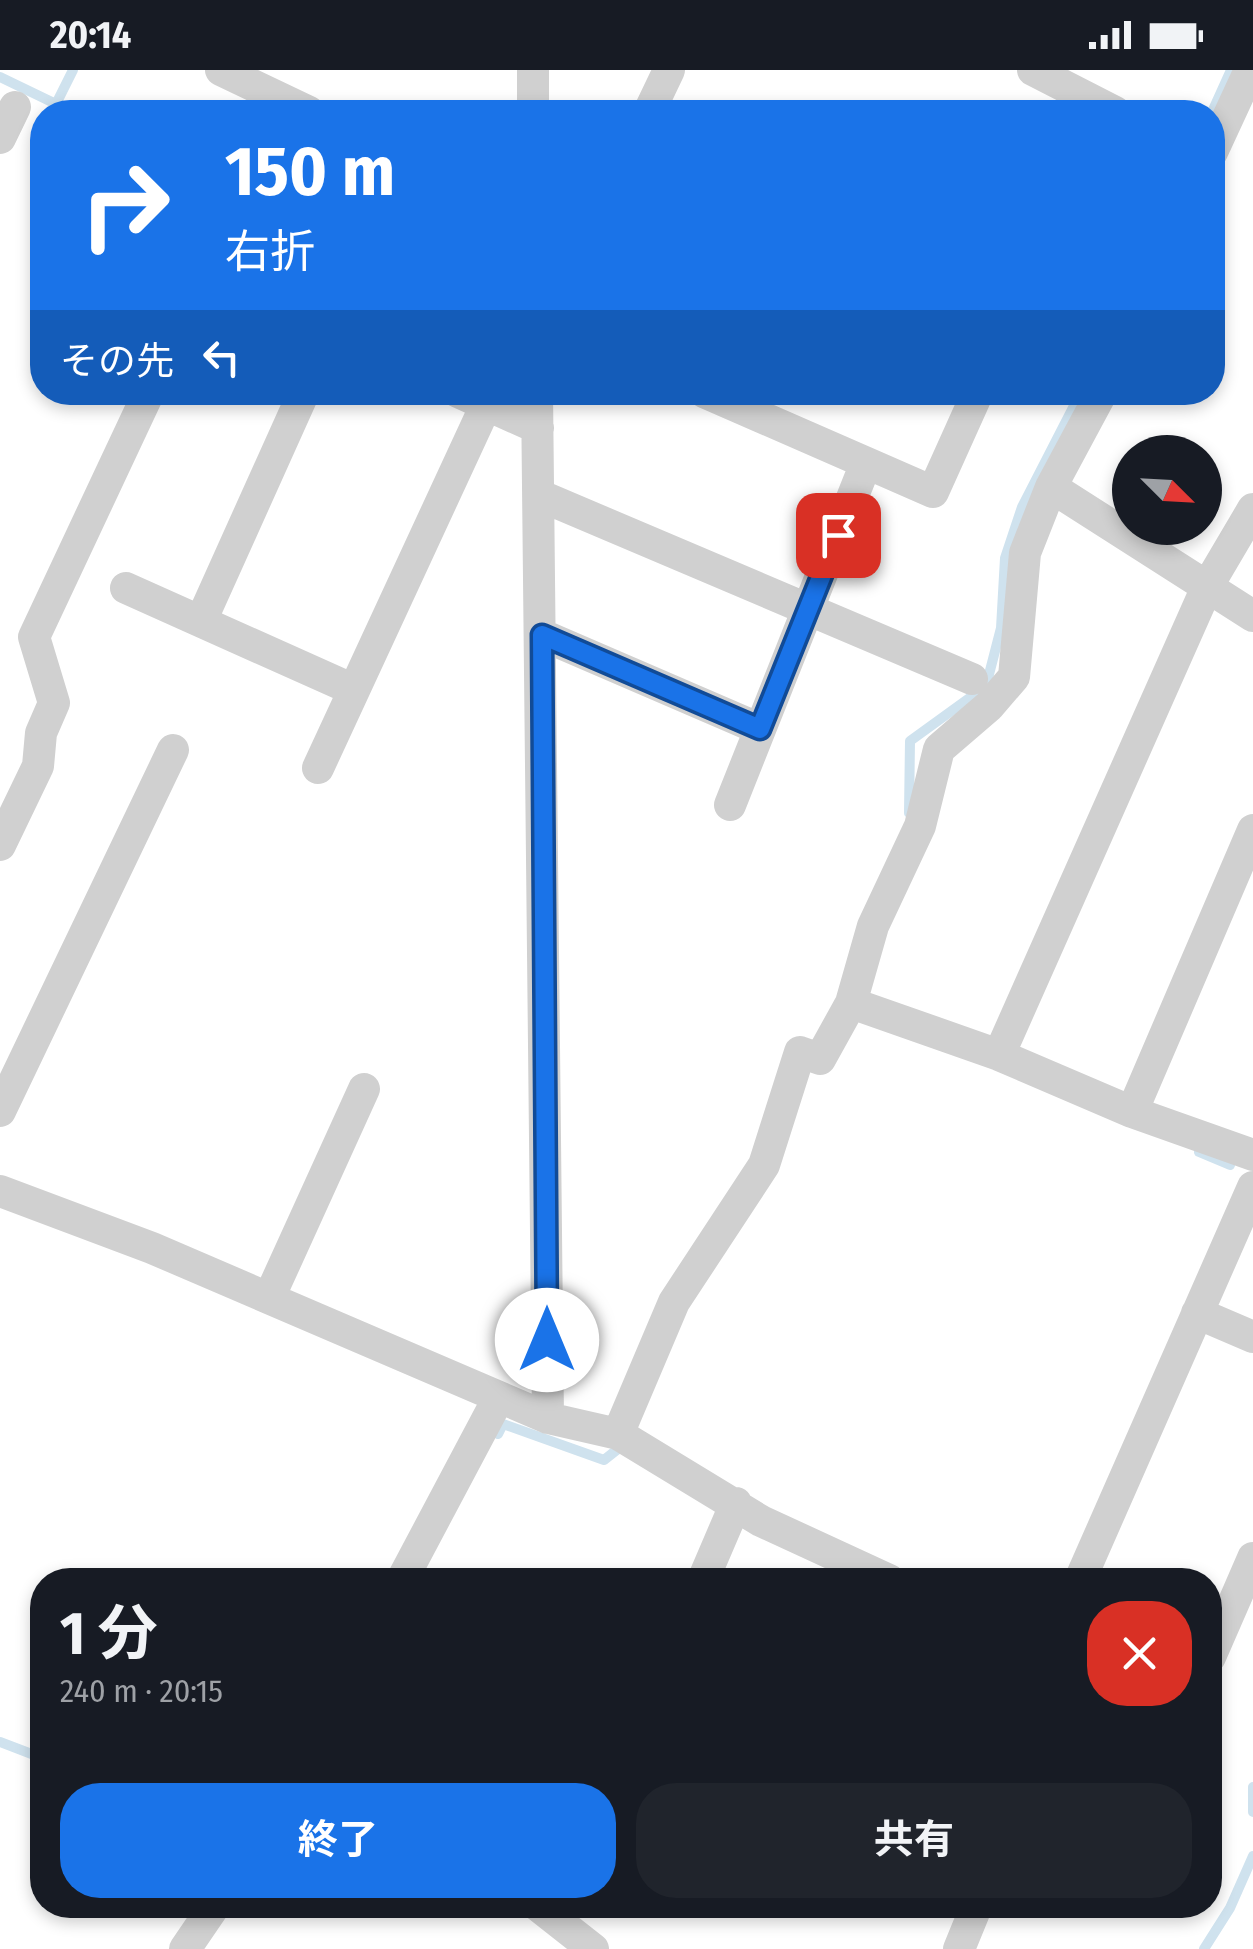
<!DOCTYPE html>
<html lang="ja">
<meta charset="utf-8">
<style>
:root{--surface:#171b24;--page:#20242c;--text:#f1f3f6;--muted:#9ea1a6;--accent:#1a73e8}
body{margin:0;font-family:"Fira Sans Condensed","Noto Sans JP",sans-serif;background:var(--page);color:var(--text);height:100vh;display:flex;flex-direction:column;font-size:38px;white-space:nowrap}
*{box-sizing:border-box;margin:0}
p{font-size:32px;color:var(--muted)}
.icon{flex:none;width:55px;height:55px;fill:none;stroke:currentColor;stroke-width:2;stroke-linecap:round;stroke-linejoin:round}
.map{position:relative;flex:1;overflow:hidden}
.panel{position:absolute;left:30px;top:1498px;width:1192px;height:350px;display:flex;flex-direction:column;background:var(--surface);border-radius:40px;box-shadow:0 5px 15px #0003}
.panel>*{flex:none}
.top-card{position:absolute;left:30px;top:30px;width:1195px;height:305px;border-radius:40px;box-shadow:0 5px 15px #0003;background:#1a73e8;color:#fff;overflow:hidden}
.needle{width:65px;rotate:114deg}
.fabs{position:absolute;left:1112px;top:365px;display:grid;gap:20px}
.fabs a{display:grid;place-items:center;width:110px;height:110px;border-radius:50%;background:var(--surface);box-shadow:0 5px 15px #0003;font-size:50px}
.pin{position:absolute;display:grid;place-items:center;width:85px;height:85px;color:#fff;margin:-42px;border-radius:20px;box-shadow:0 5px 15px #0006}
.me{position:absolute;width:110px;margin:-55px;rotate:0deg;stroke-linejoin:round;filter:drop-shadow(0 0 8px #0008)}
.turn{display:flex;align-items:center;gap:35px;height:210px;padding:0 30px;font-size:45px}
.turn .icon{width:130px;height:130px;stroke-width:2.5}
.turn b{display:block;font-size:70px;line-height:85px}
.then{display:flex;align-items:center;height:95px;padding:0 30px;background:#0003;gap:20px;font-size:38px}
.round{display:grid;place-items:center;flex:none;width:105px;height:105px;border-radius:40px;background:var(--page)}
.head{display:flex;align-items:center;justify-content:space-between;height:170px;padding:0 30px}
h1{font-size:60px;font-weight:700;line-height:75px}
.cta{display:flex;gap:20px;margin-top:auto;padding:20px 30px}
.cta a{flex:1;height:115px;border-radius:40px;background:var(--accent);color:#fff;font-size:40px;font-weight:700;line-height:115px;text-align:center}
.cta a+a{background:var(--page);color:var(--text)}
.status{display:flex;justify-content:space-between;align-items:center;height:70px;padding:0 50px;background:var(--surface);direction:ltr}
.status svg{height:28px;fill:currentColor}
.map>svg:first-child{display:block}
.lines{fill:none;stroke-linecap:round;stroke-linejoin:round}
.stream{stroke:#cfe2ee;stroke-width:10}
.street{stroke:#d0d0d0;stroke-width:32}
.route-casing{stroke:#114b97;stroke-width:25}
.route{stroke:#1a73e8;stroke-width:18}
</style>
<div class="status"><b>20:14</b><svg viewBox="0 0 49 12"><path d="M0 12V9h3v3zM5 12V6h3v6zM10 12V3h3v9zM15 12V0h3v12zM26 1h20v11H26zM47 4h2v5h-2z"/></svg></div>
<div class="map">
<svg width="1253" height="1879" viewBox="0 0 1253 1879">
<rect width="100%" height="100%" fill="#fff"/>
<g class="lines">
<path class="stream" d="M0 7 56 34 73 0
M1212 42 1231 0
M909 743 910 671 986 616 1001 558 1005 488 1022 437 1081 322
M1199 1082 1230 1095
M498 1364 503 1354 604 1390 623 1375
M0 1672 42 1688
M1253 1717V1742
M1204 1879 1230 1838 1253 1786"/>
<path class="street" d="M221 0 309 42
M533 0V42
M1033 0 1115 42
M649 42 669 0
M0 68 15 37
M1212 82 1250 0
M458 322 538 358
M537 322 548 1348
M704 322 933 422 978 322
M1102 322 1051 417 1253 546
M541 426 972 609
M1253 439 1207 517 999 985 1132 1042 1253 1085
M126 518 354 620
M201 551 304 322
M542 565 760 659
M318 698 486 335
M730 735 866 393
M0 775 38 696 41 663 54 633 34 567 149 322
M999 985 851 933 873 856 920 756 939 679 989 636 1014 607 1025 483 1051 417
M0 1041 173 680
M1132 1042 1253 760
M0 1121 152 1178 548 1348 618 1364 761 1451 889 1510
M269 1228 364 1019
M1197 1243 1253 1267
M618 1364 674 1232 764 1095 800 982 820 989 851 933
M402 1510 499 1327
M703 1510 736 1433
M1080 1510 1253 1117
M1210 1587 1253 1488
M537 1835 593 1879
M185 1879 215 1835
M959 1879 977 1835"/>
</g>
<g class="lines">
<defs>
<path id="route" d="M547 1270 542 565 760 659 838 465"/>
</defs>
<use href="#route" class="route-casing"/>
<use href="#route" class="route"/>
</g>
</svg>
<div class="fabs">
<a><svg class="needle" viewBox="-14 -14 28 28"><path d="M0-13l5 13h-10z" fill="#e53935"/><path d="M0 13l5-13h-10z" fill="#9ea1a6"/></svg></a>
</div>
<div class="pin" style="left:838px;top:465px;background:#d93025"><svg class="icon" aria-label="arrive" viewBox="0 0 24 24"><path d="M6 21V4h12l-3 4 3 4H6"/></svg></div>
<svg class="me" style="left:547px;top:1270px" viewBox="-20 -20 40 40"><circle r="19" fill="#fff"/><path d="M0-13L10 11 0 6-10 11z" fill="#1a73e8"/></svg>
<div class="top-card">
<div class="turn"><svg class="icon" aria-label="right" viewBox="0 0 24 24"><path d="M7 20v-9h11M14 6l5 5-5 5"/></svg><div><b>150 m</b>右折</div></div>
<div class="then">その先<svg class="icon" aria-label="left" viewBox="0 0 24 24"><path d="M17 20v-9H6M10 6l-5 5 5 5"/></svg></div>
</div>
<section class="panel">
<div class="head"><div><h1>1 分</h1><p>240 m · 20:15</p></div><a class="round" style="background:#d93025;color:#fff"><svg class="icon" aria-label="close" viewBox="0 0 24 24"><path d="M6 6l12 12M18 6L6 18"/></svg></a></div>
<div class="cta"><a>終了</a><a>共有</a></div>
</section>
</div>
